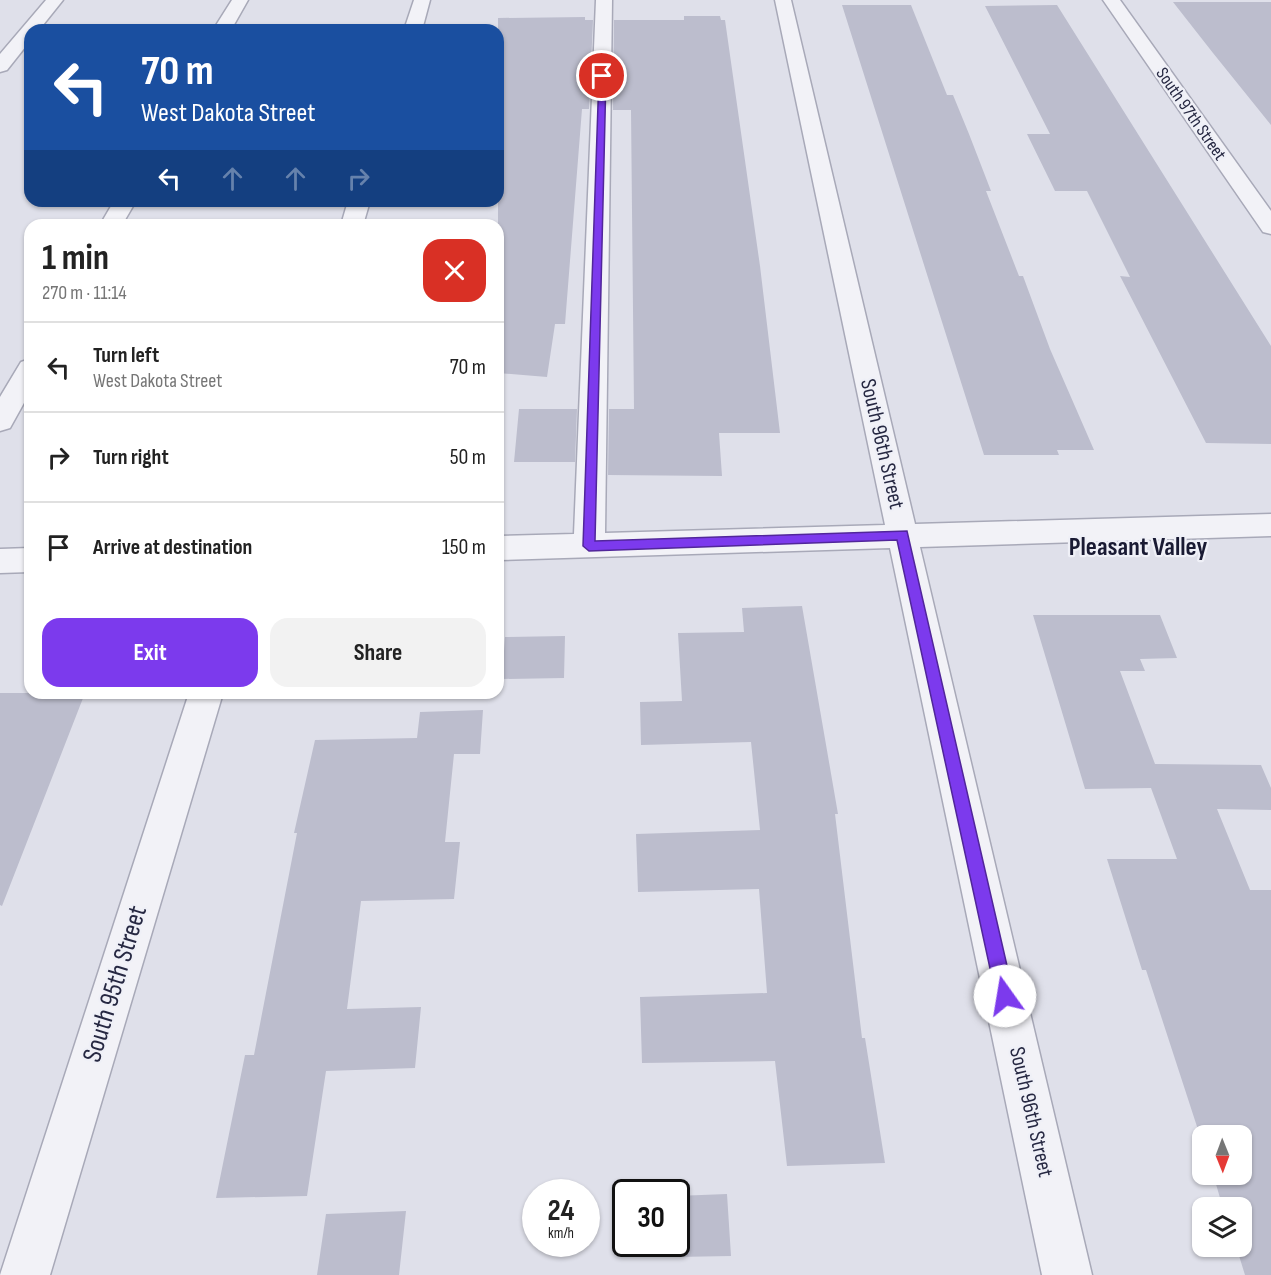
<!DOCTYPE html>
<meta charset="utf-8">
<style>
:root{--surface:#fff;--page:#f2f2f2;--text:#222;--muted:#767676;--line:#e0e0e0;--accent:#7c3aed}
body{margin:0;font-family:"Sofia Sans Condensed",sans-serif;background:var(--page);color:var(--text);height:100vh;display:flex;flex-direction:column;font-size:22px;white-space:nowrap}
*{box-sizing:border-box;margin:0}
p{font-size:20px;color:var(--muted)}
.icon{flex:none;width:33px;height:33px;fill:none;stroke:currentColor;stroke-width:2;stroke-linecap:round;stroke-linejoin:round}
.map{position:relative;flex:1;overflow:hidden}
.drawer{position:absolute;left:24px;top:219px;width:480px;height:480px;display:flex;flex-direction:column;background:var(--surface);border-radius:18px;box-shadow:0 2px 4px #0004}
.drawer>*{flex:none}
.banner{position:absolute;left:24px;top:24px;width:480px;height:183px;border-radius:18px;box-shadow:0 2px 4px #0004;background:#1a4fa0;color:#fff;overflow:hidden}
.needle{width:39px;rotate:179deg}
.fabs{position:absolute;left:1192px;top:1125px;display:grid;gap:12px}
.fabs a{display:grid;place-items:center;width:60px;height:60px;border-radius:12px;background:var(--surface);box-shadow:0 2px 4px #0004;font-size:30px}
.speed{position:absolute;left:522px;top:1179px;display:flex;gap:12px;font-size:30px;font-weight:700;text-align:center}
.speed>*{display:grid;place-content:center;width:78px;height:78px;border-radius:50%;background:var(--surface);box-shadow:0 2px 4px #0004;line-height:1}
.speed small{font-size:15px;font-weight:400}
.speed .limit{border:3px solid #111;border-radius:9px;background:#fff;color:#111}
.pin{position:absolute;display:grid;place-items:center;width:51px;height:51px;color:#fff;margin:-26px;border:3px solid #fff;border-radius:50%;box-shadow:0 2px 6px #0007}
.me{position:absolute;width:66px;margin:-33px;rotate:347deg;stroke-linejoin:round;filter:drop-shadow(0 0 4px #0008)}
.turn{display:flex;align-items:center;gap:21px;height:126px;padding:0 18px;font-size:27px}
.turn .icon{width:78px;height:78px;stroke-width:2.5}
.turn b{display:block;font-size:42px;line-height:51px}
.lanes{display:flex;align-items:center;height:57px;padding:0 18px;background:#0003;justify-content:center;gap:30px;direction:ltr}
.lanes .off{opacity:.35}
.round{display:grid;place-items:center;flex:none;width:63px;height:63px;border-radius:18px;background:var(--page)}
.summary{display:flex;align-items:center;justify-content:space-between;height:102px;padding:0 18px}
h1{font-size:36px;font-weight:700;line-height:45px}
.primary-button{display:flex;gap:12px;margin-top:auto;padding:12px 18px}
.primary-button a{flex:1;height:69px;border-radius:18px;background:var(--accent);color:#fff;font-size:24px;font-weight:700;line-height:69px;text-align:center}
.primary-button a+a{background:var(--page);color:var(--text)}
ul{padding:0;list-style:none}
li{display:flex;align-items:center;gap:18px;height:90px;padding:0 18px;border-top:2px solid var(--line)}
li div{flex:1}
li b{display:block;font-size:22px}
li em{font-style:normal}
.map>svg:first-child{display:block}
.building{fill:#bcbdcd}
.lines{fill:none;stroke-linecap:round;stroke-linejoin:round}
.minor-casing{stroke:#a8a9b8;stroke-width:3}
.minor{fill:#f2f2f7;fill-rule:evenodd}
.route{fill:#7c3aed;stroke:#51269a;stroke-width:1.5}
.labels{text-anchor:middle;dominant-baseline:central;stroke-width:4.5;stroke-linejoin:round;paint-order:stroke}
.far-street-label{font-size:18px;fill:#262842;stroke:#eff0f7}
.street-label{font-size:22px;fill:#262842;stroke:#eff0f7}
.quarter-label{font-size:26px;font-weight:bold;fill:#191a33;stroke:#eff0f7}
.near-street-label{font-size:27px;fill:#262842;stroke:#eff0f7}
</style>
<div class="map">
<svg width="1271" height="1275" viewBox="0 0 1271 1275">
<rect width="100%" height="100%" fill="#dfe0ea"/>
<path class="building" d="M1173 2H1271V125L1213 53Z
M842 5H911L947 95H953L969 134 991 191H986L1019 276H1023L1050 349 1094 450H1057L1059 455H984Z
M1057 5 1271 346V444L1206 443 1120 276 1130 277 1087 191H1055L1027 134H1050L985 6Z
M684 16H720L721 20H725L760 266 780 433H719L722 476 608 475 609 409H634L631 110H613L614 20H684Z
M585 17V20H593L589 109H582L565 324H555L547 377 498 373V18Z
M519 409H577L575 462H514Z
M802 606 838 814H835L862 1038H865L885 1163 787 1166 775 1061 642 1063 640 997 767 993 759 889 638 892 636 834 760 830 751 742 641 745 640 702 682 701 678 633 744 632 742 608Z
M1033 615H1160L1177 658 1140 659 1145 671H1120L1155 764 1261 765 1271 788V810L1217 809 1250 890H1271V1275H1245L1236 1246H1242V1208H1223L1213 1174H1242V1136H1203V1145L1146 970H1142L1107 859H1177L1151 788 1085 789Z
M565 636 564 678 502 679 505 637Z
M0 693H85L2 906 0 905Z
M483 710 480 754H454L445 842H460L454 899 361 901 347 1009 421 1007 415 1068 326 1071 307 1196 216 1198 245 1055H254L297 833H294L315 740 417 738 420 712Z
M727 1194 731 1256 676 1257V1196Z
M406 1211 399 1275H317L326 1214Z"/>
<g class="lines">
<defs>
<path id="minor" d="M46 0H63L39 30H30V41L7 70 0 72V54Z
M232 0H248L231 30H213Z
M414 0H430L422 30H404Z
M596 0H612L605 533 885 525 775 0H791L915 524 1271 514V536L920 547 1092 1275H1042L890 548 498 560V536L574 534Z
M1103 0H1120L1271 211V234L1263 232Z
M114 201H136L122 225H100Z
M348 201H370L363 225H341Z
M30 359V392L10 428 0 431V397L21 362Z
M30 548V572L0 573V549Z
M189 693H223L50 1275H0Z"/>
</defs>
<use href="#minor" class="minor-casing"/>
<use href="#minor" class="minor"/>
</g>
<path class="route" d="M599 75 606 76 595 541 907 531 1014 996 1011 1002 1005 1005 999 1002 996 996 897 540 589 551 583 546Z"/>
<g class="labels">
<g class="far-street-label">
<text transform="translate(1191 114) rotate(55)">South 97th Street</text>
</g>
<g class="street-label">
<text transform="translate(882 444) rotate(77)">South 96th Street</text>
<text transform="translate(1031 1112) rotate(77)">South 96th Street</text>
</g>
<g class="quarter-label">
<text x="1138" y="547">Pleasant Valley</text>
</g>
<g class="near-street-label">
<text transform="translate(115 984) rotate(-73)">South 95th Street</text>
</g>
</g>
</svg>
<div class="fabs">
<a><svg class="needle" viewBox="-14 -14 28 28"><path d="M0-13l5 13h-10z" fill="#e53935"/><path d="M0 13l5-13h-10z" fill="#767676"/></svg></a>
<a><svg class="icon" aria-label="layers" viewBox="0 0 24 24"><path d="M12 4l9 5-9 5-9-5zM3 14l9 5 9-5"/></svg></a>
</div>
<div class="speed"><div>24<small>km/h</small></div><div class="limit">30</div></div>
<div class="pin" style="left:602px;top:76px;background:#d93025"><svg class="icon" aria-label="arrive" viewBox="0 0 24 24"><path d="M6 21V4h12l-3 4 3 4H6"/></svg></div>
<svg class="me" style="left:1005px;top:996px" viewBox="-20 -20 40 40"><circle r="19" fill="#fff"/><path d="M0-13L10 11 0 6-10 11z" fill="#7c3aed"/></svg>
<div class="banner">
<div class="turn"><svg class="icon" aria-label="left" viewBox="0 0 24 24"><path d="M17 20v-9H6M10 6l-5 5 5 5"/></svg><div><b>70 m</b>West Dakota Street</div></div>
<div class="lanes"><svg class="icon" aria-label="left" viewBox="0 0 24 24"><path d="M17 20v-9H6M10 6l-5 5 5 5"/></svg><svg class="icon off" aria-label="ahead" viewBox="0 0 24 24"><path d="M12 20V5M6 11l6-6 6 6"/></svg><svg class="icon off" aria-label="ahead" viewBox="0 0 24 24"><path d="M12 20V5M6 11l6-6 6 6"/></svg><svg class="icon off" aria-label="right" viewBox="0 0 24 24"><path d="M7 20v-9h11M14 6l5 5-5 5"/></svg></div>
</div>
<section class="drawer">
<div class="summary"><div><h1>1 min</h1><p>270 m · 11:14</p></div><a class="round" style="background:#d93025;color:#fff"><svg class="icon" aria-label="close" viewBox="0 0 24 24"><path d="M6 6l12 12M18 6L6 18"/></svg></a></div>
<ul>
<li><svg class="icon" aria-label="left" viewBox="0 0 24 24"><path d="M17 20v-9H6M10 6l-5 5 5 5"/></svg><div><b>Turn left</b><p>West Dakota Street</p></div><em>70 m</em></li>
<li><svg class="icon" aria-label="right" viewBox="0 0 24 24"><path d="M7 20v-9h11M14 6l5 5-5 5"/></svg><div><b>Turn right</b></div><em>50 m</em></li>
<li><svg class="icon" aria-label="arrive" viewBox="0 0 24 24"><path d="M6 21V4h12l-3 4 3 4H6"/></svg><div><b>Arrive at destination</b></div><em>150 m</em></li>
</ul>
<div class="primary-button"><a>Exit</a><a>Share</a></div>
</section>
</div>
